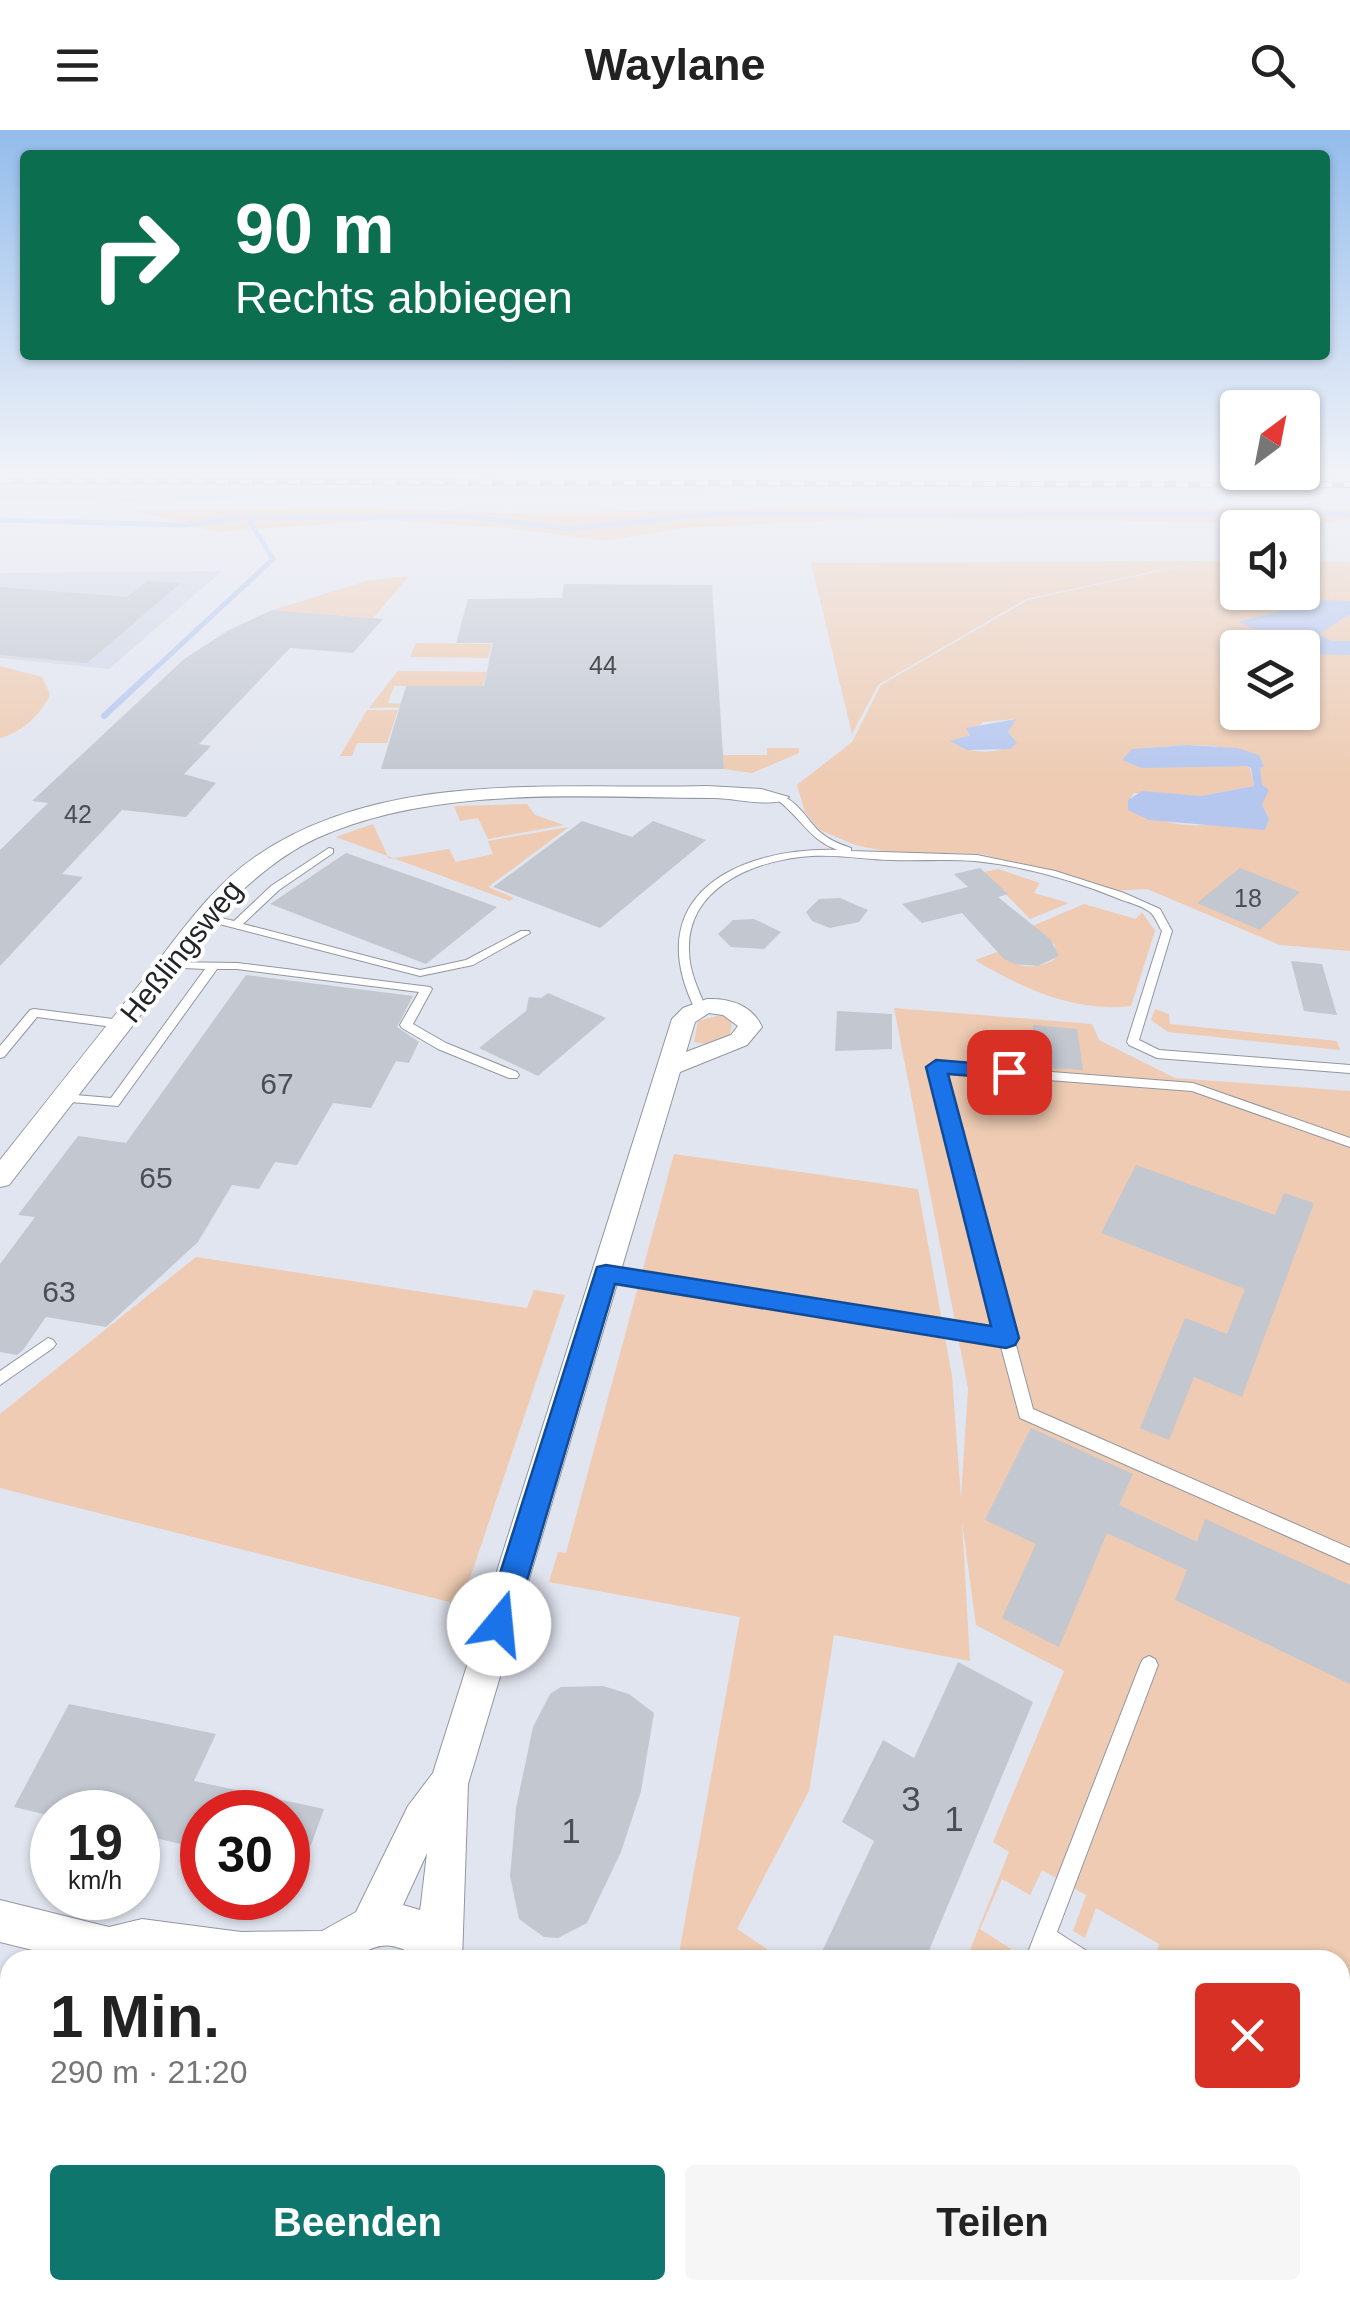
<!DOCTYPE html>
<html lang="de">
<meta charset="utf-8">
<style>
:root{--surface:#fff;--page:#f6f6f6;--text:#222;--muted:#767676;--accent:#0f766e}
body{margin:0;font-family:Helvetica,sans-serif;background:var(--page);color:var(--text);height:100vh;display:flex;flex-direction:column;font-size:38px;white-space:nowrap}
*{box-sizing:border-box;margin:0}
p{font-size:32px;color:var(--muted)}
.icon{flex:none;width:55px;height:55px;fill:none;stroke:currentColor;stroke-width:2;stroke-linecap:round;stroke-linejoin:round}
.map{position:relative;flex:1;overflow:hidden}
.side{position:absolute;left:0px;top:1820px;width:1350px;height:350px;display:flex;flex-direction:column;background:var(--surface);border-radius:30px 30px 0 0;box-shadow:0 2px 8px #0004}
.side>*{flex:none}
.top-card{position:absolute;left:20px;top:20px;width:1310px;height:210px;border-radius:10px;box-shadow:0 2px 8px #0004;background:#0b6e4f;color:#fff;overflow:hidden}
.needle{width:65px;rotate:32deg}
.fabs{position:absolute;left:1220px;top:260px;display:grid;gap:20px}
.fabs a{display:grid;place-items:center;width:100px;height:100px;border-radius:10px;background:var(--surface);box-shadow:0 2px 8px #0004;font-size:50px}
.speed{position:absolute;left:30px;top:1660px;display:flex;gap:20px;font-size:50px;font-weight:700;text-align:center}
.speed>*{display:grid;place-content:center;width:130px;height:130px;border-radius:50%;background:var(--surface);box-shadow:0 2px 8px #0004;line-height:1}
.speed small{font-size:25px;font-weight:400}
.speed .limit{border:15px solid #d22;background:#fff;color:#111}
.pin{position:absolute;display:grid;place-items:center;width:85px;height:85px;color:#fff;margin:-42px;border-radius:20px;box-shadow:0 5px 15px #0006}
.me{position:absolute;width:110px;margin:-55px;rotate:17deg;stroke-linejoin:round;filter:drop-shadow(0 0 8px #0008)}
.turn{display:flex;align-items:center;gap:35px;height:210px;padding:0 50px;font-size:45px}
.turn .icon{width:130px;height:130px;stroke-width:2.5}
.turn b{display:block;font-size:70px;line-height:85px}
.round{display:grid;place-items:center;flex:none;width:105px;height:105px;border-radius:10px;background:var(--page)}
.head{display:flex;align-items:center;justify-content:space-between;height:170px;padding:0 50px}
h1{font-size:60px;font-weight:600;line-height:75px}
.button{display:flex;gap:20px;margin-top:auto;padding:20px 50px}
.button a{flex:1;height:115px;border-radius:10px;background:var(--accent);color:#fff;font-size:40px;font-weight:600;line-height:115px;text-align:center}
.button a+a{background:var(--page);color:var(--text)}
header{display:flex;justify-content:space-between;align-items:center;height:130px;padding:0 50px;background:var(--surface);font-size:45px;font-weight:600}
.map>svg:first-child{display:block}
.built{fill:#d0d7e7}
.green{fill:#eecbb2;fill-rule:evenodd}
.water{fill:#b5c7ef}
.lines{fill:none;stroke-linecap:round;stroke-linejoin:round}
.stream-far1{stroke:#b5c7ef;stroke-width:5}
.stream{stroke:#b5c7ef;stroke-width:6}
.building{fill:#c2c7d0}
.lane-casing{stroke:#92969f;stroke-width:2}
.street-casing{stroke:#92969f;stroke-width:2}
.lane{fill:#fff;fill-rule:evenodd}
.street{fill:#fff;fill-rule:evenodd}
.rail-casing{stroke:#63656b;stroke-width:6}
.rail{stroke:#fff;stroke-width:4;stroke-dasharray:12;stroke-linecap:butt}
.route{fill:#1a73e8;stroke:#114b97;stroke-width:2.5}
.labels{text-anchor:middle;dominant-baseline:central;stroke-width:8;stroke-linejoin:round;paint-order:stroke}
.far-number-label{font-size:25px;fill:#4a4d51}
.far-street-label{font-size:30px;fill:#222427;stroke:#fff}
.number-label{font-size:30px;fill:#4a4d51}
.near-number-label{font-size:35px;fill:#4a4d51}
</style>
<header><svg class="icon" aria-label="menu" viewBox="0 0 24 24"><path d="M4 6h16M4 12h16M4 18h16"/></svg>Waylane<svg class="icon" aria-label="search" viewBox="0 0 24 24"><circle cx="10" cy="10" r="6"/><path d="M15 15l6 6"/></svg></header>
<div class="map">
<svg width="1350" height="2170" viewBox="0 0 1350 2170">
<rect width="100%" height="100%" fill="#e1e5ef"/>
<path class="built" d="M0 347H1350V364L245 367 158 373 0 369Z
M222 441 109 539 0 528V443Z"/>
<path class="green" d="M362 378 511 383 797 378 1350 379V389L1322 393 882 388 682 398 606 411 506 398 384 390 217 402 134 380Z
M1203 431 1026 469 878 555 852 604 811 433Z
M1205 431 1237 432 1238 462H1302L1303 432H1350V821L1280 815 1147 759 1112 761 982 724 889 722 855 715 820 700 805 682 797 655 852 612 881 555 1028 470ZM1238 518H1302V582H1238ZM1015 589 1008 602 1016 613C996 625 971 625 952 611L965 608 983 592ZM1187 615 1216 616 1260 637 1262 674 1269 689C1218 693 1167 708 1129 670L1134 663 1201 666 1254 656 1250 638 1245 636 1162 635 1145 618Z
M409 446 373 488 273 480 366 451Z
M416 513 492 514 488 528 410 527Z
M0 536 42 547 50 564C42 584 21 603 0 608Z
M397 542 400 541 487 542 483 556H394L388 573 410 574 409 577 369 578Z
M367 580H398L387 613H357L352 626H340Z
M767 618H799V623L752 643 724 639 723 625H767Z
M527 674 535 685 564 695 488 709 478 688 460 691 454 676Z
M373 694 389 729 449 719 456 732 493 724 488 711 569 697 488 757 514 768 510 771 336 707Z
M998 739 1040 753 1034 763 1069 773 1030 789 984 742Z
M1084 774 1136 789 1142 782 1155 801 1131 876C1074 883 1022 858 975 830L997 822C1013 837 1037 842 1056 828L1055 815 1030 797Z
M894 878 1092 894 1099 910 1175 948 1350 961V1922L1340 1916V1830H1155L1159 1814 1096 1778 1085 1808 1073 1801 1086 1765 1042 1740 1030 1765 1002 1749 980 1799 1011 1819 1007 1830H966L1009 1722 993 1712 1064 1541 976 1495 962 1392 970 1531 834 1505 809 1661 737 1799 767 1819 762 1830 678 1829 740 1487 549 1452 558 1422 566 1423 674 1024 918 1059 952 1246 961 1368 968 1258Z
M1155 879 1169 884 1170 894 1337 911 1340 920 1168 902 1151 890Z
M721 885 732 892 730 905 707 914 694 912 698 891Z
M196 1127 527 1178 534 1160 565 1165 461 1475 0 1358V1284Z
M716 2160H834L830 2170H715Z"/>
<path class="water" d="M1322 470 1350 471V484L1319 504 1332 511H1350V525L1314 524 1238 492Z
M1016 589 1008 602 1017 613 1010 619 967 620 950 611 970 605 966 598Z
M1187 615 1237 618 1259 625 1264 636 1260 638 1262 655 1269 660 1262 674 1269 689 1265 700 1149 690 1128 680V670L1142 661 1201 666 1254 656 1251 638 1245 636 1142 638 1122 630 1132 619Z"/>
<g class="lines">
<path class="stream-far1" d="M0 390 184 395 243 388 472 387 567 399 716 384H1350
M146 547 273 429 250 392 256 388"/>
<path class="stream" d="M104 586 149 544"/>
</g>
<path class="building" d="M148 451 181 453 87 533 0 525V457L127 467Z
M564 454 712 455 724 639H381L406 556H484L493 513H456L468 469 562 468Z
M272 480 383 489 353 523 290 518 199 614 211 616 184 644 216 653 186 687 122 680 62 744 83 747 0 836V720L48 673 32 671 184 529 229 500Z
M582 691 632 707 653 691 706 710 600 798 493 757Z
M346 723 423 750 497 777 426 834 270 774Z
M980 738 1008 764 998 767 1050 809 1059 826 1038 836 1014 834 1003 828 962 783 922 793 902 774 968 757 954 744Z
M1240 738 1300 762 1260 800 1197 773Z
M840 768 868 780 859 792 830 798 812 791 806 782 819 769Z
M754 789 781 802 764 819 731 817 718 804 733 790Z
M1291 831 1322 834 1337 885 1304 881Z
M246 845 413 866 397 897 419 912 409 933 396 931 371 978 333 973 297 1035 275 1032 259 1059 232 1055 198 1112 106 1197 46 1187 23 1220 17 1225 0 1222V1134L35 1087 18 1085 78 1006 126 1013Z
M548 863 606 888 538 946 479 918 526 881 529 867 541 868Z
M837 881 892 884V919L835 921Z
M1033 895 1077 899 1083 940 1036 937Z
M1136 1035 1275 1085 1284 1063 1314 1073 1242 1267 1194 1247 1169 1310 1140 1298 1185 1188 1227 1204 1245 1159 1101 1103Z
M1031 1298 1133 1344 1119 1375 1197 1412 1205 1389 1350 1455V1554L1175 1470 1187 1440 1107 1403 1059 1517 1002 1488 1036 1414 985 1390Z
M958 1532 1033 1572 925 1830H818L874 1711 842 1692 883 1610 914 1628Z
M603 1556 629 1564 654 1583 641 1661 621 1722 587 1793 558 1808 544 1807 519 1789 510 1746 516 1678 533 1597 550 1564 561 1557Z
M69 1574 216 1604 194 1651 324 1679 311 1715 288 1738V1682H202V1719L138 1704V1682L52 1686 14 1677Z"/>
<g class="lines">
<defs>
<path id="lane" d="M776 665C796 667 806 689 820 702 829 710 839 714 851 718V721L977 725 1055 741 1124 763 1160 779 1172 801 1139 910 1159 920 1350 935V943L1157 928 1129 915 1127 912 1162 801C1158 795 1155 786 1150 782 1142 776 1131 773 1122 770 1076 751 1024 736 975 731 947 729 919 731 891 730 861 729 830 723 800 727 749 733 687 760 689 820 689 841 698 859 706 878L700 882 696 881C638 766 737 717 838 720 810 711 799 685 776 669Z
M329 718 333 719V723L279 760 243 794 420 840 466 830 521 801H529L530 803 473 835 420 846 200 789 199 787 204 784 234 791 271 756Z
M168 832 237 833 430 857 432 859 413 894 446 913 517 942 519 945 517 948H509L438 919 402 898 400 895 419 862 237 839H217L118 976 59 971 57 968 63 964 111 968 205 839 164 837 162 835Z
M34 879 121 890 127 894 121 898 37 887 4 927 0 928V916L30 880Z
M936 933 1193 953 1350 1008V1017L1192 961 943 942 1033 1279 1350 1418V1434L1020 1288 1000 1213 601 1148 599 1144 601 1140 606 1139 997 1201 930 937Z
M48 1208 53 1210 56 1214 53 1218 0 1255V1241Z
M1149 1526 1155 1529 1158 1535 1057 1802 1090 1823 1094 1830H1063L1050 1822 1047 1830H1025L1140 1535 1143 1529Z
M1340 1972 1350 1976V2000L1340 1996Z
M1341 2151 1350 2157V2170L1323 2169 1320 2160H1340Z"/>
<path id="street" d="M707 656 761 659 789 667C775 679 734 668 715 668 586 668 438 654 317 708 282 724 254 749 226 775L9 1055 0 1057V1030C49 968 98 906 147 845 180 804 211 757 255 727 384 638 559 660 707 656Z
M707 869C730 868 752 875 762 897L747 915 680 942 468 1654 462 1830C451 1830 430 1834 421 1828 393 1813 381 1809 352 1830H73L0 1812V1770L109 1797 142 1789 241 1802 322 1801 356 1782 408 1676 433 1643 672 889 683 878ZM709 883 723 885 738 896 731 905 686 922 695 892ZM427 1723 421 1774 420 1780 403 1775Z
M265 2160H313L311 2170H261Z"/>
</defs>
<use href="#lane" class="lane-casing"/>
<use href="#street" class="street-casing"/>
<use href="#lane" class="lane"/>
<use href="#street" class="street"/>
<defs>
<path id="rail" d="M0 351 1350 355"/>
</defs>
<use href="#rail" class="rail-casing"/>
<use href="#rail" class="rail"/>
</g>
<linearGradient id="sky" x2="0" y2="1"><stop stop-color="#93bceb"/><stop offset="0.53" stop-color="#f2f3f8"/><stop offset="1" stop-color="#f2f3f8" stop-opacity="0"/></linearGradient>
<rect width="1350" height="651" fill="url(#sky)"/>
<path class="route" d="M936 930 1009 936 1019 942 1009 949 948 944 1019 1208 1015 1215 1006 1218 615 1154 514 1494 509 1504 499 1508 489 1504 484 1494 597 1137 606 1135 991 1196 926 937Z"/>
<g class="labels">
<g class="far-number-label">
<text x="603" y="535">44</text>
<text x="78" y="684">42</text>
<text x="1248" y="768">18</text>
</g>
<g class="far-street-label">
<text transform="translate(181 821) rotate(-51)">Heßlingsweg</text>
</g>
<g class="number-label">
<text x="277" y="953">67</text>
<text x="156" y="1047">65</text>
<text x="59" y="1161">63</text>
</g>
<g class="near-number-label">
<text x="911" y="1668">3</text>
<text x="954" y="1688">1</text>
<text x="571" y="1700">1</text>
</g>
</g>
</svg>
<div class="fabs">
<a><svg class="needle" viewBox="-14 -14 28 28"><path d="M0-13l5 13h-10z" fill="#e53935"/><path d="M0 13l5-13h-10z" fill="#767676"/></svg></a>
<a><svg class="icon" aria-label="sound" viewBox="0 0 24 24"><path d="M4 9h4l5-4v14l-5-4H4zM17 9q2 3 0 6"/></svg></a>
<a><svg class="icon" aria-label="layers" viewBox="0 0 24 24"><path d="M12 4l9 5-9 5-9-5zM3 14l9 5 9-5"/></svg></a>
</div>
<div class="speed"><div>19<small>km/h</small></div><div class="limit">30</div></div>
<div class="pin" style="left:1009px;top:942px;background:#d93025"><svg class="icon" aria-label="arrive" viewBox="0 0 24 24"><path d="M6 21V4h12l-3 4 3 4H6"/></svg></div>
<svg class="me" style="left:499px;top:1494px" viewBox="-20 -20 40 40"><circle r="19" fill="#fff"/><path d="M0-13L10 11 0 6-10 11z" fill="#1a73e8"/></svg>
<div class="top-card">
<div class="turn"><svg class="icon" aria-label="right" viewBox="0 0 24 24"><path d="M7 20v-9h11M14 6l5 5-5 5"/></svg><div><b>90 m</b>Rechts abbiegen</div></div>
</div>
<section class="side">
<div class="head"><div><h1>1 Min.</h1><p>290 m · 21:20</p></div><a class="round" style="background:#d93025;color:#fff"><svg class="icon" aria-label="close" viewBox="0 0 24 24"><path d="M6 6l12 12M18 6L6 18"/></svg></a></div>
<div class="button"><a>Beenden</a><a>Teilen</a></div>
</section>
</div>
